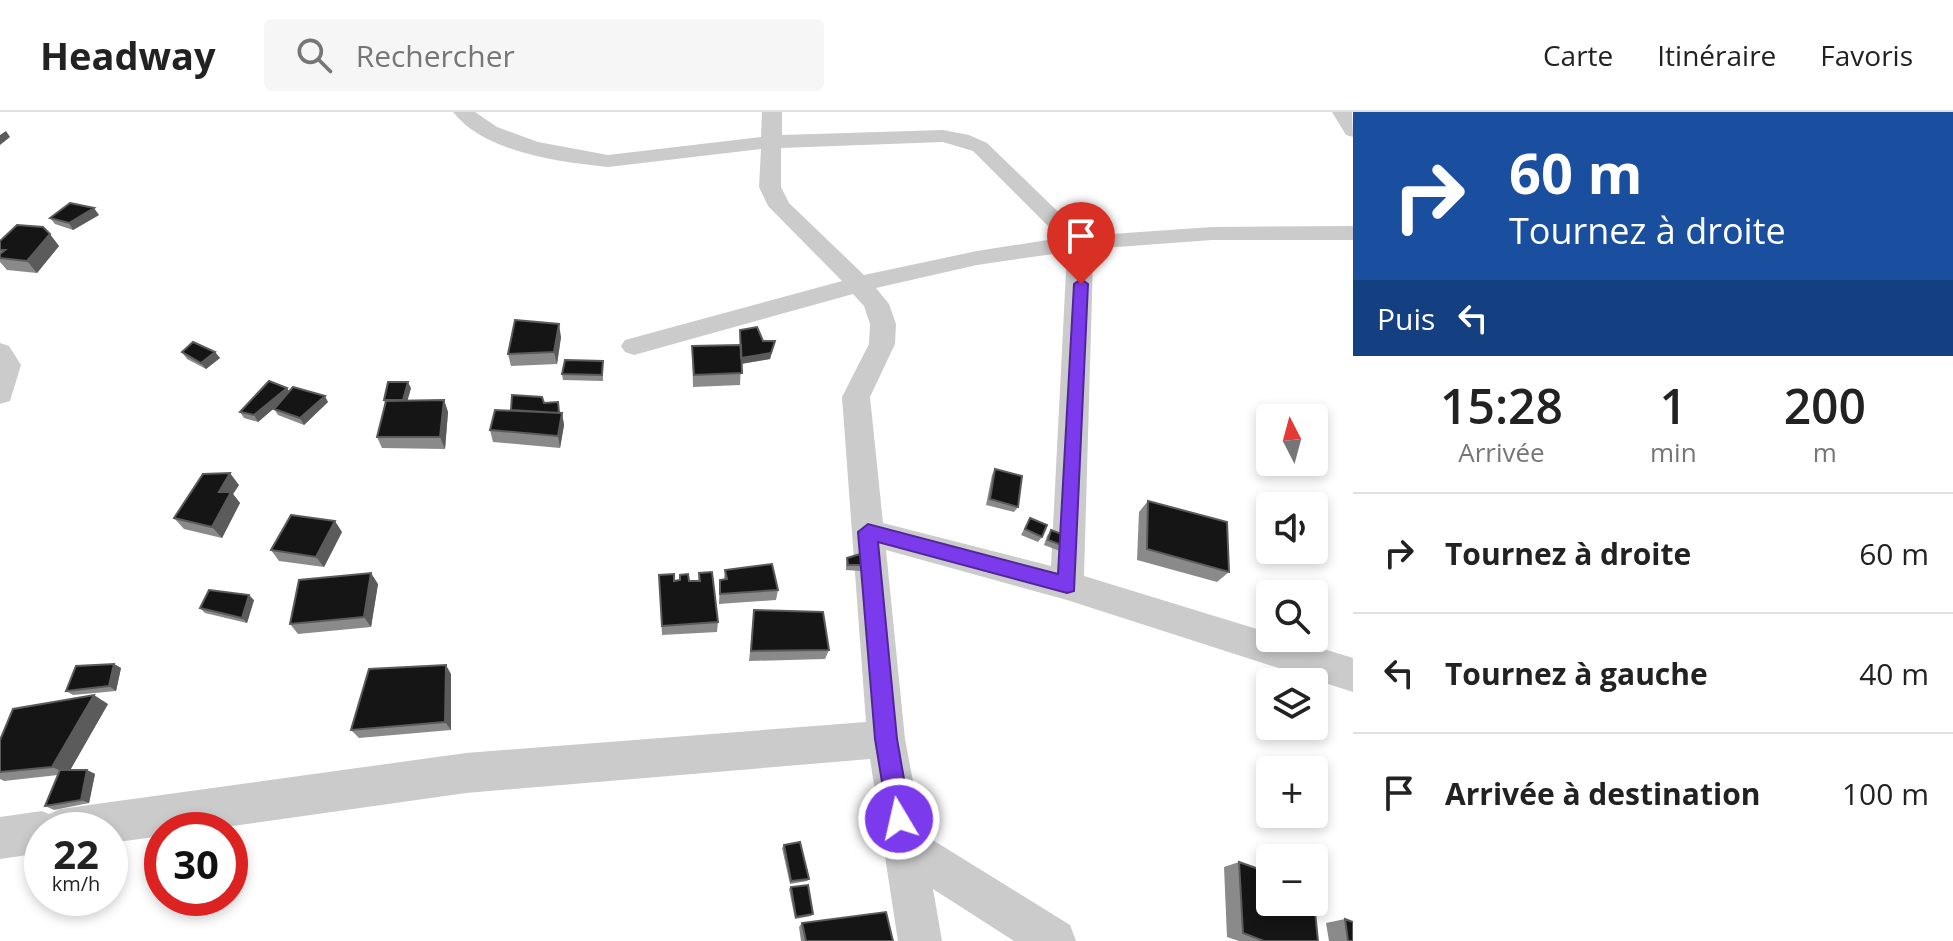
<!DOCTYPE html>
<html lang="fr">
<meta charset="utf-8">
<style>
:root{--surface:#fff;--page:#f6f6f6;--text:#222;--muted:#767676;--line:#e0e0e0}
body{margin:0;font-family:"Open Sans",sans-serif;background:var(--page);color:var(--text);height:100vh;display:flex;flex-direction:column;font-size:30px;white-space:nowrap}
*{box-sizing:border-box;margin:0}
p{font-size:26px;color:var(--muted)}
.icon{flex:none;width:44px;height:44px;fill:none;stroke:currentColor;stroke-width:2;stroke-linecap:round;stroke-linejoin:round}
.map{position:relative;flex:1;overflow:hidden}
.sheet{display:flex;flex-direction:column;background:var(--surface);width:600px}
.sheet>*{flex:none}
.guide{background:#1a4fa0;color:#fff;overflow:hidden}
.needle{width:52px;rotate:354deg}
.controls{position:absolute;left:1256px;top:292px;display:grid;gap:16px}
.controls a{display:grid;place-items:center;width:72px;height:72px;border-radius:8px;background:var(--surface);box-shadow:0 4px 12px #0003;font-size:40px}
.speed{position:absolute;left:24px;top:700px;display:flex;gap:16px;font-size:40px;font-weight:700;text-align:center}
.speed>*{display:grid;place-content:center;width:104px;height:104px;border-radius:50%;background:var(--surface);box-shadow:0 4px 12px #0003;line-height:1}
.speed small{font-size:20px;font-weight:400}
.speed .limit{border:12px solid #d22;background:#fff;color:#111}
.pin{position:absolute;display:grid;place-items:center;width:68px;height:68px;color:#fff;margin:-82px -34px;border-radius:50% 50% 50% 0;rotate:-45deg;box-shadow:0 0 8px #0007}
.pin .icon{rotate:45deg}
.me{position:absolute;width:88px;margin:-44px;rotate:351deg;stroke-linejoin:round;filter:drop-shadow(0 0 6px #0008)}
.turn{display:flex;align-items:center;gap:28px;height:168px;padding:0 24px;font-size:36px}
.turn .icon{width:104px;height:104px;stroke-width:2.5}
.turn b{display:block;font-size:56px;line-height:68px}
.then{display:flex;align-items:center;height:76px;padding:0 24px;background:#0003;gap:16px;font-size:30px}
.eta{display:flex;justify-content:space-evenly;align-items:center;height:136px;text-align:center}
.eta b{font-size:48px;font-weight:600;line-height:56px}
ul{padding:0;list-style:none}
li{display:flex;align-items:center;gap:24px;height:120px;padding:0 24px;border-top:2px solid var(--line)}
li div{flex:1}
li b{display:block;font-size:30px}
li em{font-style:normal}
header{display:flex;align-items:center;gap:48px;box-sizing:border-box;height:112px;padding:0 40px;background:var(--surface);border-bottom:2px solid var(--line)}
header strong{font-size:38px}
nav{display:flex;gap:44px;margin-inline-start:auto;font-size:28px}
.search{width:560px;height:72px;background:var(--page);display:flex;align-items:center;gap:20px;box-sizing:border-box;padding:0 28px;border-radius:8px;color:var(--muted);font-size:30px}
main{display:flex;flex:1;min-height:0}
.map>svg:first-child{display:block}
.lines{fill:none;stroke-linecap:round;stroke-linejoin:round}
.minor{fill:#cbcbcb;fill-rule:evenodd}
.wall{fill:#8a8a8a}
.shaded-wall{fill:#5b5b5b}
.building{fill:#151515;stroke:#5b5b5b;stroke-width:2}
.route{fill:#7c3aed;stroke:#51269a;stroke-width:2}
</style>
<header>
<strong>Headway</strong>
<div class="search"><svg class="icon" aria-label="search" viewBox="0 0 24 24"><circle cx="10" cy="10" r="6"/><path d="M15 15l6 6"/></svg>Rechercher</div>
<nav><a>Carte</a><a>Itinéraire</a><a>Favoris</a></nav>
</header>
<main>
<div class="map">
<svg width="1353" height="829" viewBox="0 0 1353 829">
<rect width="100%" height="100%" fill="#fff"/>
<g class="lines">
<path class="minor" d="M453 0H475L497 15 538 30 608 43 761 25 762 0H782V23L943 18 969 23 987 31 1083 124 1212 115 1353 114V128H1212L1090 137 1093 149 1084 464 1270 521V526H1288L1353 546V580L1067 488 886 438 905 627 923 722 1070 813 1076 829H1014L933 777 942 829H898L870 647 466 681 204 718H162V724L110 731V718H42V741L0 747V705L42 699 49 702 60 697 466 641 866 610 842 285 869 232 870 212 864 194 853 182 634 243 625 240 621 234 625 228 842 169 768 94 759 75 761 37 608 55C560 50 485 41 453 0ZM943 30 973 39 1060 126 977 139 864 163 789 91 781 75V36ZM1067 140 1051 454 883 411 870 285 895 232 896 212 889 192 876 176 977 153Z
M1332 0H1352L1353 25 1346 23Z
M0 231 9 234 21 253 10 289 0 292Z"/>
</g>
<path class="wall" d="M99 103 73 118 55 112 50 106Z
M0 129 59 134 37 161 7 158 0 150Z
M561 225 557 252 511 254 508 242Z
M775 229 770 247 741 252 740 273 693 275 692 234 740 233Z
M182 240H215L220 246 206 257 187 247Z
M603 249V269L563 268 562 262Z
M411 276 407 289 444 288 448 300 445 337 382 336 377 325 385 291 384 288Z
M289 279 328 290 304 313 278 303 274 297 275 295 258 310 244 306 240 300Z
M544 291 559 301H562L564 313 560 336 493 330 490 318 511 298Z
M995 357 1018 395 1014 400 986 393 992 363Z
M239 373 233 382 240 391 222 426 184 417 174 406Z
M1148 389 1229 460 1217 470 1137 448 1139 400Z
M1030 406 1042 425 1038 430 1021 423Z
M1051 418 1064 434 1060 439 1044 433 1047 424Z
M342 420 324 455 279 449 271 438Z
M847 446 862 453 860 459 846 458V451Z
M725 458 778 478 776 488 719 492 720 468 724 467Z
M699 461 718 510 717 520 662 523 659 463 674 469 680 468V463L689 469H698Z
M378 472 371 515 298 522 290 512Z
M254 488 247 511 205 501 200 496Z
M754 498 829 538 825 547 749 549Z
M114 552 121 556 116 579 73 583 66 579Z
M451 562V618L359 626 351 618Z
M108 592 70 658H87L95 662 89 691 54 698 45 694 58 663 4 669 0 667V628Z
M784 733 809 767 807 769 790 772 782 736Z
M1239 750 1318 829H1239L1227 825 1224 755Z
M791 775 813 802 811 804 795 807 789 777Z
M1345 807 1353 829H1329L1326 811Z
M802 811 893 829H801L799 815Z"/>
<path class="shaded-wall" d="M6 19 10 25 0 33V23Z
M94 96 99 103 73 118 69 111Z
M50 122 59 134 37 161 27 149Z
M559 212 561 225 557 252 554 240Z
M775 229 770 247 740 252V246Z
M215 240 220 246 206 257 201 251Z
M408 270 411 276 406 294 403 288Z
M287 276 291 282 258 310 254 303Z
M325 284 328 290 304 313 300 306Z
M444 288 448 300 445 337 440 325Z
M562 301 564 313 560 336 558 324Z
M230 361 239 373 233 382 240 391 222 426 212 415 219 380Z
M335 409 342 420 324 455 316 445Z
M371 461 378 472 371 515 364 505Z
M249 483 254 488 247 511 242 506Z
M114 552 121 556 116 579 109 574Z
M446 553 451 562V618L445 610Z
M94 583 108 592 68 662 52 655Z
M87 658 95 662 89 691 81 688Z"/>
<path class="building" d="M70 91 94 96 69 111 50 106Z
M17 113 43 115 50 122 27 149 0 146V142L5 138H0V129Z
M515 208 559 212 554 240 508 242Z
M757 215 763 229H775L771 241 741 246 740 218Z
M193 230 215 240 201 251 182 240Z
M741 233 742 261 694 263 692 234Z
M565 248 603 249 602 263 562 262Z
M269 269 287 276 254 303 240 300Z
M388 270H408L403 288H384Z
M293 275 325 284 300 306 274 297Z
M512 283 542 285 544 291 558 290 559 301 511 298Z
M444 288 440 325H377L386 289Z
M495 298 562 301 558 324 490 318Z
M995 357 1022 364 1018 395 990 387Z
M230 361 219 380H231L212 415 174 406 203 362Z
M1148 389 1227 410 1229 460 1147 437Z
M291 403 335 409 316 445 271 438Z
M1030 406 1047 413 1042 425 1025 417Z
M1051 418 1067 424 1064 434 1048 428Z
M860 442 862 453H848L847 446Z
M772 452 778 478 720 482V468L727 467 725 458Z
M712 460 718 510 662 514 659 463 674 462V469L680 468V463L688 462 689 469H700L699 461Z
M371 461 364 505 290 512 299 468Z
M209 478 249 483 242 506 200 496Z
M754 498 823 500 829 538 751 539Z
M114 552 109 574 66 579 76 554Z
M446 553 445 610 351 618 369 557Z
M94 583 52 655 0 660V628L13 597Z
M60 658H87L81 688 45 694Z
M800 730 809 767 791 769 784 733Z
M1239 750 1270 761V790H1314L1318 829H1264L1243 821Z
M808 773 813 802 796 805 791 775Z
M886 800 893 829H806L802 811Z
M1345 807 1353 810V829H1348Z"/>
<path class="route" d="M1081 167 1088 172 1074 479 1067 481 878 430 897 627 911 707 907 715 899 718 891 715 888 707 875 627 858 420 868 412 1058 462 1074 172Z"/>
</svg>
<div class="controls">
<a><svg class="needle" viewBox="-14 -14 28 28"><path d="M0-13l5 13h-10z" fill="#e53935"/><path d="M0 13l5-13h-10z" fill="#767676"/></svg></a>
<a><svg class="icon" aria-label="sound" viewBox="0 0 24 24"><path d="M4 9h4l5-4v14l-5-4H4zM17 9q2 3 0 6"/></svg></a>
<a><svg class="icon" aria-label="search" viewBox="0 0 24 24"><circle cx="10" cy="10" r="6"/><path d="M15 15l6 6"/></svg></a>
<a><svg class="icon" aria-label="layers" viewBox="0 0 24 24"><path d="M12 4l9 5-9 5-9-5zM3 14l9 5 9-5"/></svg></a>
<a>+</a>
<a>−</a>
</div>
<div class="speed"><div>22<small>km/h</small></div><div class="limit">30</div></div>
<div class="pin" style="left:1081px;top:172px;background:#d93025"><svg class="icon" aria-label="arrive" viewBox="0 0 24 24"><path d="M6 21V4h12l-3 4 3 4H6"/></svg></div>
<svg class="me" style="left:899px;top:707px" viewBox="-20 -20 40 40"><circle r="17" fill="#7c3aed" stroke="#fff" stroke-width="3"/><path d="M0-11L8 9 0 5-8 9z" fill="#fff"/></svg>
</div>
<section class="sheet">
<div class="guide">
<div class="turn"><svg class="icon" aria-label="right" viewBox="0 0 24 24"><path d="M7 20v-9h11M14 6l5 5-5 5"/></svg><div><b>60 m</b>Tournez à droite</div></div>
<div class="then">Puis<svg class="icon" aria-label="left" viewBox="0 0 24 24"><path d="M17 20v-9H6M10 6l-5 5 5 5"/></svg></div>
</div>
<div class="eta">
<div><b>15:28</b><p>Arrivée</p></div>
<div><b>1</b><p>min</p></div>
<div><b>200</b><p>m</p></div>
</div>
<ul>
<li><svg class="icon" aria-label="right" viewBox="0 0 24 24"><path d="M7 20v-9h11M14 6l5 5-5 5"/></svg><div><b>Tournez à droite</b></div><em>60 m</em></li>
<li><svg class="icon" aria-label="left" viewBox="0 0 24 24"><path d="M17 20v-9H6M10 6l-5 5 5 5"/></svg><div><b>Tournez à gauche</b></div><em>40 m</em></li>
<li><svg class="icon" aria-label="arrive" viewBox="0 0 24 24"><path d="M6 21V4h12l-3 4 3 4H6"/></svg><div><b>Arrivée à destination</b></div><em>100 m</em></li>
</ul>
</section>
</main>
